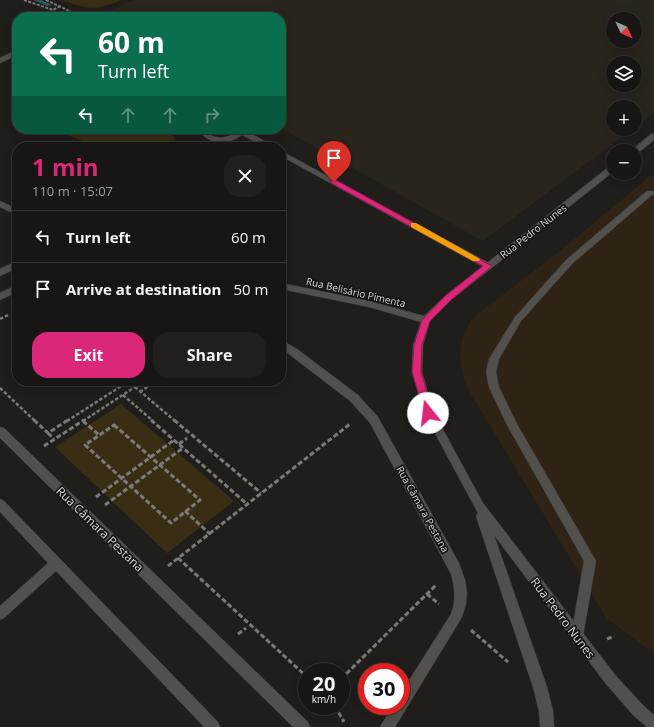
<!DOCTYPE html>
<meta charset="utf-8">
<style>
:root{--surface:#181614;--page:#211f1d;--text:#f1f3f6;--muted:#9f9fa0;--line:#363534;--accent:#db2777}
body{margin:0;font-family:"Open Sans",sans-serif;background:var(--page);color:var(--text);height:100vh;display:flex;flex-direction:column;font-size:15px;white-space:nowrap}
*{box-sizing:border-box;margin:0}
p{font-size:13px;color:var(--muted)}
.icon{flex:none;width:22px;height:22px;fill:none;stroke:currentColor;stroke-width:2;stroke-linecap:round;stroke-linejoin:round}
.map{position:relative;flex:1;overflow:hidden}
.details{position:absolute;left:12px;top:142px;width:274px;height:244px;display:flex;flex-direction:column;background:var(--surface);border-radius:16px;box-shadow:0 2px 10px #0003,0 0 0 1px var(--line)}
.details>*{flex:none}
.guide{position:absolute;left:12px;top:12px;width:274px;height:122px;border-radius:16px;box-shadow:0 2px 10px #0003,0 0 0 1px var(--line);background:#0b6e4f;color:#fff;overflow:hidden}
.needle{width:26px;rotate:134deg}
.buttons{position:absolute;left:606px;top:12px;display:grid;gap:8px}
.buttons a{display:grid;place-items:center;width:36px;height:36px;border-radius:50%;background:var(--surface);box-shadow:0 2px 10px #0003,0 0 0 1px var(--line);font-size:20px}
.speed{position:absolute;left:298px;top:663px;display:flex;gap:8px;font-size:20px;font-weight:700;text-align:center}
.speed>*{display:grid;place-content:center;width:52px;height:52px;border-radius:50%;background:var(--surface);box-shadow:0 2px 10px #0003,0 0 0 1px var(--line);line-height:1}
.speed small{font-size:10px;font-weight:400}
.speed .limit{border:6px solid #d22;background:#fff;color:#111}
.pin{position:absolute;display:grid;place-items:center;width:34px;height:34px;color:#fff;margin:-41px -17px;border-radius:50% 50% 50% 0;rotate:-45deg;box-shadow:0 0 4px #0007}
.pin .icon{rotate:45deg}
.me{position:absolute;width:44px;margin:-22px;rotate:344deg;stroke-linejoin:round;filter:drop-shadow(0 0 3px #0008)}
.turn{display:flex;align-items:center;gap:14px;height:84px;padding:0 20px;font-size:18px}
.turn .icon{width:52px;height:52px;stroke-width:2.5}
.turn b{display:block;font-size:28px;line-height:34px}
.lanes{display:flex;align-items:center;height:38px;padding:0 20px;background:#0003;justify-content:center;gap:20px;direction:ltr}
.lanes .off{opacity:.35}
.round{display:grid;place-items:center;flex:none;width:42px;height:42px;border-radius:16px;background:var(--page)}
.summary{display:flex;align-items:center;justify-content:space-between;height:68px;padding:0 20px}
h1{font-size:24px;font-weight:700;line-height:30px;color:var(--accent)}
.cta{display:flex;gap:8px;margin-top:auto;padding:8px 20px}
.cta a{flex:1;height:46px;border-radius:16px;background:var(--accent);color:#fff;font-size:16px;font-weight:700;line-height:46px;text-align:center}
.cta a+a{background:var(--page);color:var(--text)}
ul{padding:0;list-style:none}
li{display:flex;align-items:center;gap:12px;height:52px;padding:0 20px;border-top:1px solid var(--line)}
li div{flex:1}
li b{display:block;font-size:15px}
li em{font-style:normal}
.map>svg:first-child{display:block}
.commercial{fill:#2f2315}
.built{fill:#29251d;fill-rule:evenodd}
.green{fill:#392d14}
.lines{fill:none;stroke-linecap:round;stroke-linejoin:round}
.stream{fill:#265961;fill-rule:evenodd}
.service-casing{stroke:#3b3a38;stroke-width:1}
.minor-casing{stroke:#3b3a38;stroke-width:1}
.path-far2{stroke:#7c7a78;stroke-width:2;stroke-dasharray:3 1.5;stroke-linecap:butt}
.path-far1{stroke:#7c7a78;stroke-width:2.5;stroke-dasharray:3.5 2;stroke-linecap:butt}
.path{stroke:#7c7a78;stroke-width:3;stroke-dasharray:5 2.5;stroke-linecap:butt}
.service{fill:#52504d;fill-rule:evenodd}
.minor{fill:#52504d;fill-rule:evenodd}
.route{fill:#db2777;stroke:#8e194d}
.slow{fill:#f59e0b}
.labels{text-anchor:middle;dominant-baseline:central;stroke-width:3.5;stroke-linejoin:round;paint-order:stroke}
.street-label{font-size:10px;fill:#d8d7d5;stroke:#161512}
.near-street-label{font-size:12px;fill:#d8d7d5;stroke:#161512}
</style>
<div class="map">
<svg width="654" height="727" viewBox="0 0 654 727">
<rect width="100%" height="100%" fill="#201e1b"/>
<path class="commercial" d="M654 173V653L607 619 469 391 464 380 460 357 462 339 470 322 476 315 555 255Z"/>
<path class="built" d="M134 0H654V113L635 128V107H613V129H633L483 241 281 128V17H94ZM613 19H635V41H613ZM613 63H635V85H613Z"/>
<path class="green" d="M60 0H121C92 12 89 9 60 0Z
M54 129H171L176 144 181 147H97Z
M121 404 234 501 167 553 55 447Z"/>
<g class="lines">
<path class="stream" d="M33 0H41L52 5 47 6Z"/>
<defs>
<path id="service" d="M199 129H207L212 136C222 139 232 137 238 129H246L245 130 275 147H265L242 135C229 145 207 146 199 129Z
M281 151 491 264 493 266 491 268H485L281 156Z
M647 191H654V195H652L572 264 521 321 499 359 496 372 499 387 517 424 596 561 583 636 582 640 577 642 572 640 571 636 584 561 507 425 489 387 486 372 489 359 515 317 566 260Z"/>
<path id="minor" d="M17 50V55L0 63V58Z
M651 134H654V140L638 153H635V151H631Z
M610 166H613V172L451 300 430 321 423 345 422 372 434 413 483 503 616 676 643 705 654 715V727H647L633 715 606 684 494 535 547 687 553 711 554 727H540L539 711 533 687 476 516 478 513 424 413 412 372 413 345 421 322 369 307 281 289V283L369 301 424 316 445 296Z
M0 201 17 209V215L0 207Z
M17 261V268L0 276V269Z
M17 285V292L0 300V293Z
M281 340 297 349 358 395 378 417 459 563 465 580 467 592 466 604 462 617 395 727H380L393 706H401V693L451 614C456 600 455 588 451 574L370 423 350 401 281 348Z
M0 427 4 428 308 722 310 727H293L0 438Z
M0 499 4 501 218 722 220 727H204L56 571 4 618 0 620V606L48 563 0 512Z"/>
</defs>
<use href="#service" class="service-casing"/>
<use href="#minor" class="minor-casing"/>
<path class="path-far2" d="M24 0 53 10 60 6
M46 0 80 16 79 17"/>
<path class="path-far1" d="M0 319 8 315
M135 387 175 421
M0 388 35 421
M140 392 156 381
M123 395 153 421
M67 421 129 381
M83 421 144 381"/>
<path class="path" d="M34 420 48 433 68 420
M151 420 247 504
M174 420 261 493
M83 421 99 435
M114 425 200 500 171 523 85 445Z
M48 433 54 439
M179 444 187 438
M44 446 84 420
M96 497 174 440
M105 505 183 448
M185 511 210 534
M178 558 307 677
M168 566 350 424
M427 594 439 604
M471 630 508 662
M238 634 246 628
M607 639 614 636
M341 679 437 584
M335 706 344 722"/>
<use href="#service" class="service"/>
<use href="#minor" class="minor"/>
</g>
<path class="route" d="M334 179 492 266 451 300 430 321 422 345 421 372 433 413 432 416 428 417 424 413 412 372 414 345 422 320 445 296 483 266 331 183 330 182Z"/>
<path class="slow" d="M411 223H416L480 259 479 261H473L411 227Z"/>
<g class="labels">
<g class="street-label">
<text transform="translate(533 231) rotate(-38)">Rua Pedro Nunes</text>
<text transform="translate(356 292) rotate(13)">Rua Belisário Pimenta</text>
<text transform="translate(423 509) rotate(61)">Rua Câmara Pestana</text>
</g>
<g class="near-street-label">
<text transform="translate(100 529) rotate(44)">Rua Câmara Pestana</text>
<text transform="translate(563 618) rotate(53)">Rua Pedro Nunes</text>
</g>
</g>
</svg>
<div class="buttons">
<a><svg class="needle" viewBox="-14 -14 28 28"><path d="M0-13l5 13h-10z" fill="#e53935"/><path d="M0 13l5-13h-10z" fill="#9f9fa0"/></svg></a>
<a><svg class="icon" aria-label="layers" viewBox="0 0 24 24"><path d="M12 4l9 5-9 5-9-5zM3 14l9 5 9-5"/></svg></a>
<a>+</a>
<a>−</a>
</div>
<div class="speed"><div>20<small>km/h</small></div><div class="limit">30</div></div>
<div class="pin" style="left:334px;top:182px;background:#d93025"><svg class="icon" aria-label="arrive" viewBox="0 0 24 24"><path d="M6 21V4h12l-3 4 3 4H6"/></svg></div>
<svg class="me" style="left:428px;top:413px" viewBox="-20 -20 40 40"><circle r="19" fill="#fff"/><path d="M0-13L10 11 0 6-10 11z" fill="#db2777"/></svg>
<div class="guide">
<div class="turn"><svg class="icon" aria-label="left" viewBox="0 0 24 24"><path d="M17 20v-9H6M10 6l-5 5 5 5"/></svg><div><b>60 m</b>Turn left</div></div>
<div class="lanes"><svg class="icon" aria-label="left" viewBox="0 0 24 24"><path d="M17 20v-9H6M10 6l-5 5 5 5"/></svg><svg class="icon off" aria-label="ahead" viewBox="0 0 24 24"><path d="M12 20V5M6 11l6-6 6 6"/></svg><svg class="icon off" aria-label="ahead" viewBox="0 0 24 24"><path d="M12 20V5M6 11l6-6 6 6"/></svg><svg class="icon off" aria-label="right" viewBox="0 0 24 24"><path d="M7 20v-9h11M14 6l5 5-5 5"/></svg></div>
</div>
<section class="details">
<div class="summary"><div><h1>1 min</h1><p>110 m · 15:07</p></div><a class="round"><svg class="icon" aria-label="close" viewBox="0 0 24 24"><path d="M6 6l12 12M18 6L6 18"/></svg></a></div>
<ul>
<li><svg class="icon" aria-label="left" viewBox="0 0 24 24"><path d="M17 20v-9H6M10 6l-5 5 5 5"/></svg><div><b>Turn left</b></div><em>60 m</em></li>
<li><svg class="icon" aria-label="arrive" viewBox="0 0 24 24"><path d="M6 21V4h12l-3 4 3 4H6"/></svg><div><b>Arrive at destination</b></div><em>50 m</em></li>
</ul>
<div class="cta"><a>Exit</a><a>Share</a></div>
</section>
</div>
